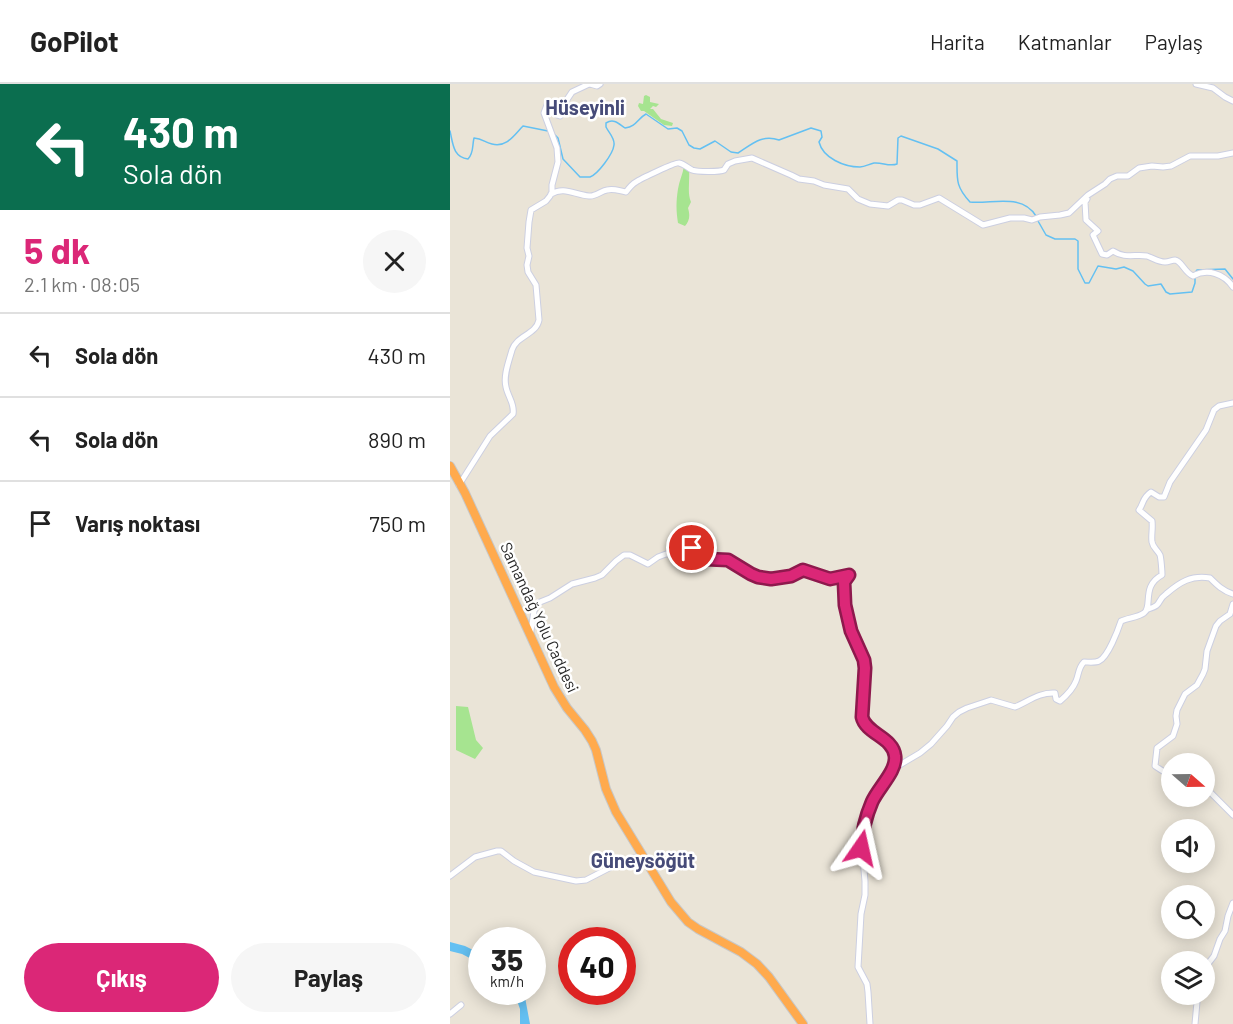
<!DOCTYPE html>
<html lang="tr">
<meta charset="utf-8">
<style>
:root{--surface:#fff;--page:#f6f6f6;--text:#222;--muted:#767676;--line:#e0e0e0;--accent:#db2777}
body{margin:0;font-family:Barlow,sans-serif;background:var(--page);color:var(--text);height:100vh;display:flex;flex-direction:column;font-size:22px;white-space:nowrap}
*{box-sizing:border-box;margin:0}
p{font-size:20px;color:var(--muted)}
.icon{flex:none;width:33px;height:33px;fill:none;stroke:currentColor;stroke-width:2;stroke-linecap:round;stroke-linejoin:round}
.map{position:relative;flex:1;overflow:hidden}
.side{display:flex;flex-direction:column;background:var(--surface);width:450px}
.side>*{flex:none}
.hud{background:#0b6e4f;color:#fff;overflow:hidden}
.needle{width:39px;rotate:110deg}
.fabs{position:absolute;left:711px;top:669px;display:grid;gap:12px}
.fabs a{display:grid;place-items:center;width:54px;height:54px;border-radius:50%;background:var(--surface);box-shadow:0 3px 15px #0003;font-size:30px}
.speed{position:absolute;left:18px;top:843px;display:flex;gap:12px;font-size:30px;font-weight:700;text-align:center}
.speed>*{display:grid;place-content:center;width:78px;height:78px;border-radius:50%;background:var(--surface);box-shadow:0 3px 15px #0003;line-height:1}
.speed small{font-size:15px;font-weight:400}
.speed .limit{border:9px solid #d22;background:#fff;color:#111}
.pin{position:absolute;display:grid;place-items:center;width:51px;height:51px;color:#fff;margin:-26px;border:3px solid #fff;border-radius:50%;box-shadow:0 2px 6px #0007}
.me{position:absolute;width:66px;margin:-33px;rotate:11deg;stroke-linejoin:round;filter:drop-shadow(0 0 4px #0008)}
.turn{display:flex;align-items:center;gap:21px;height:126px;padding:0 24px;font-size:27px}
.turn .icon{width:78px;height:78px;stroke-width:2.5}
.turn b{display:block;font-size:42px;line-height:51px}
.round{display:grid;place-items:center;flex:none;width:63px;height:63px;border-radius:32px;background:var(--page)}
.summary{display:flex;align-items:center;justify-content:space-between;height:102px;padding:0 24px}
h1{font-size:36px;font-weight:700;line-height:45px;color:var(--accent)}
.primary-button{display:flex;gap:12px;margin-top:auto;padding:12px 24px}
.primary-button a{flex:1;height:69px;border-radius:36px;background:var(--accent);color:#fff;font-size:24px;font-weight:700;line-height:69px;text-align:center}
.primary-button a+a{background:var(--page);color:var(--text)}
ul{padding:0;list-style:none}
li{display:flex;align-items:center;gap:18px;height:84px;padding:0 24px;border-top:2px solid var(--line)}
li div{flex:1}
li b{display:block;font-size:22px}
li em{font-style:normal}
header{display:flex;align-items:center;gap:36px;box-sizing:border-box;height:84px;padding:0 30px;background:var(--surface);border-bottom:2px solid var(--line)}
header strong{font-size:28px}
nav{display:flex;gap:33px;margin-inline-start:auto;font-size:21px}
main{display:flex;flex:1;min-height:0}
.map>svg:first-child{display:block}
.green{fill:#a6e490}
.water{fill:#64c0f2}
.lines{fill:none;stroke-linecap:round;stroke-linejoin:round}
.stream{stroke:#64c0f2;stroke-width:1.5}
.secondary-casing{stroke:#cccfe1;stroke-width:7}
.highway-casing{stroke:#c7c7c7;stroke-width:10}
.secondary{stroke:#fff;stroke-width:5}
.highway{stroke:#ffaa4d;stroke-width:8}
.route-casing{stroke:#8e194d;stroke-width:15}
.route{stroke:#db2777;stroke-width:10}
.labels{text-anchor:middle;dominant-baseline:central;stroke-width:5;stroke-linejoin:round;paint-order:stroke}
.street-label{font-size:16px;fill:#272727;stroke:#fff}
.quarter-label{font-size:20px;font-weight:bold;fill:#464b78;stroke:#fff}
</style>
<header>
<strong>GoPilot</strong>
<nav><a>Harita</a><a>Katmanlar</a><a>Paylaş</a></nav>
</header>
<main>
<section class="side">
<div class="hud">
<div class="turn"><svg class="icon" aria-label="left" viewBox="0 0 24 24"><path d="M17 20v-9H6M10 6l-5 5 5 5"/></svg><div><b>430 m</b>Sola dön</div></div>
</div>
<div class="summary"><div><h1>5 dk</h1><p>2.1 km · 08:05</p></div><a class="round"><svg class="icon" aria-label="close" viewBox="0 0 24 24"><path d="M6 6l12 12M18 6L6 18"/></svg></a></div>
<ul>
<li><svg class="icon" aria-label="left" viewBox="0 0 24 24"><path d="M17 20v-9H6M10 6l-5 5 5 5"/></svg><div><b>Sola dön</b></div><em>430 m</em></li>
<li><svg class="icon" aria-label="left" viewBox="0 0 24 24"><path d="M17 20v-9H6M10 6l-5 5 5 5"/></svg><div><b>Sola dön</b></div><em>890 m</em></li>
<li><svg class="icon" aria-label="arrive" viewBox="0 0 24 24"><path d="M6 21V4h12l-3 4 3 4H6"/></svg><div><b>Varış noktası</b></div><em>750 m</em></li>
</ul>
<div class="primary-button"><a>Çıkış</a><a>Paylaş</a></div>
</section>
<div class="map">
<svg width="783" height="940" viewBox="0 0 783 940">
<rect width="100%" height="100%" fill="#eae4d7"/>
<path class="green" d="M196 11 200 13V18L209 20 206 23 203 22 200 25H203L211 35 223 39 222 42 214 41 194 27H191L188 22 189 19 193 20 194 12Z
M234 82 239 86C240 97 237 109 241 118L238 124C240 131 240 136 235 142L228 139C226 127 226 117 228 105 229 97 233 90 234 82Z
M6 622 18 623 26 656 33 664 25 675 6 666Z"/>
<path class="water" d="M0 858 15 862 31 870V880L12 870 0 867Z
M64 908H74L80 940H70V925Z"/>
<g class="lines">
<path class="stream" d="M0 47C3 60 3 73 18 75 24 69 22 62 24 54 33 55 34 58 42 60 57 64 65 50 73 42L98 47
M103 49 108 54 113 75 130 93C132 93 138 93 140 93 148 90 163 70 164 61 165 54 159 49 156 43V39C164 34 169 40 175 44 187 42 187 35 196 30L218 45 227 44 232 47 239 61 244 64 250 65 265 57 281 68 288 69C302 60 312 50 329 56L361 44 371 47 372 53 369 58C373 74 394 83 410 83 415 83 419 80 424 79 432 78 439 83 447 80L448 54 451 52 488 65 507 77C507 96 506 103 520 118 543 120 572 109 586 132
M588 137 596 151 605 155H625L628 157V185L635 199H639L648 182 666 185 674 183 683 187 695 200 698 202 711 200 716 208 720 210 742 208 745 199V193
M745 189 747 186 775 185 783 195"/>
<defs>
<path id="secondary" d="M140 0 147 2 150 0
M746 0 763 4 775 13 783 17
M101 110C114 102 125 111 139 112 145 113 151 107 157 106 164 104 169 107 176 108 179 104 182 100 186 98 190 95 226 78 229 79 234 80 238 84 242 86 247 88 270 88 274 86L278 80 285 77 302 74 341 91 349 95 364 97 374 101 398 105 408 115 420 120 438 122 448 116H452L464 121H470L489 114 533 141 560 134H574L582 136 590 133 610 131 619 129 638 111 655 100 660 95 667 92H678L689 84 702 82 713 83 721 82 740 72H768L783 69
M637 115 635 118 636 136 648 147 643 151 652 170 657 171 663 167C675 175 685 170 697 172 703 174 709 178 715 178 719 178 722 176 725 176 732 177 734 188 743 192 758 184 774 190 783 203
M9 401 40 352 63 330C65 320 58 313 56 303 53 292 59 277 62 266 67 251 86 251 89 236L86 201 78 188 77 181 79 172 77 164 79 138 81 126 96 117 100 112 102 108V101L108 78 107 64 94 29 97 21 100 22 106 28 107 31 110 32 116 17 122 8 139 0
M399 491 394 498 395 521 401 547 414 576 415 584 412 633 413 638 434 655 445 669 443 685
M698 525C713 521 706 517 716 510 730 498 741 491 760 494 767 501 773 507 783 510
M79 549 81 547 84 527 87 521 90 518 100 514 122 500 145 494 152 491 166 477 174 471H180L198 480 208 473 216 470H223L231 466 240 463 247 465 257 475 278 476 301 490 308 493 321 495 341 493 353 486 380 495 399 491
M722 693 705 682 707 664 723 652 727 640 726 632 727 626 735 610 747 601 753 590 755 585 757 567 766 542 770 537 780 530 783 520
M754 702 783 731
M0 792 25 773 47 767H51L64 777 84 788 126 797 136 796 167 780 190 772
M754 885 764 872 770 855 775 847 778 832 783 819
M0 930 11 921
M420 940 418 908 417 900 408 883 411 830 415 811V797L412 764V756L422 718 437 693 443 685 470 669 481 660 497 642 503 633 509 628 517 624 541 616 565 623C579 617 590 608 605 609L606 615 610 617C617 611 623 605 626 597 629 590 628 584 634 578 639 578 645 579 649 577 658 573 668 546 671 537 678 534 689 533 694 529 703 523 691 502 712 491 712 487 711 474 710 471 707 465 703 464 702 458 701 451 703 445 702 437L689 426C694 419 692 414 701 408L709 413H714L720 398 756 346 764 326 769 322 783 319
M745 940 747 918 745 910"/>
<path id="highway" d="M0 382 15 409 104 603 117 624 135 646 142 657 146 666 156 705 166 728 221 818 238 838 248 845 291 868 307 880 319 893 353 940"/>
</defs>
<use href="#secondary" class="secondary-casing"/>
<use href="#highway" class="highway-casing"/>
<use href="#secondary" class="secondary"/>
<use href="#highway" class="highway"/>
</g>
<g class="lines">
<defs>
<path id="route" d="M242 464 247 465 256 475 278 476 301 490 308 493 321 495 341 492 353 486 380 495 399 491 394 498 395 521 401 547 414 576 415 584 412 633C416 650 443 653 445 672 447 687 428 704 422 718 416 732 412 749 411 764"/>
</defs>
<use href="#route" class="route-casing"/>
<use href="#route" class="route"/>
</g>
<g class="labels">
<g class="street-label">
<text transform="translate(90 533) rotate(65)">Samandağ Yolu Caddesi</text>
</g>
<g class="quarter-label">
<text x="135" y="23">Hüseyinli</text>
<text x="193" y="776">Güneysöğüt</text>
</g>
</g>
</svg>
<div class="fabs">
<a><svg class="needle" viewBox="-14 -14 28 28"><path d="M0-13l5 13h-10z" fill="#e53935"/><path d="M0 13l5-13h-10z" fill="#767676"/></svg></a>
<a><svg class="icon" aria-label="sound" viewBox="0 0 24 24"><path d="M4 9h4l5-4v14l-5-4H4zM17 9q2 3 0 6"/></svg></a>
<a><svg class="icon" aria-label="search" viewBox="0 0 24 24"><circle cx="10" cy="10" r="6"/><path d="M15 15l6 6"/></svg></a>
<a><svg class="icon" aria-label="layers" viewBox="0 0 24 24"><path d="M12 4l9 5-9 5-9-5zM3 14l9 5 9-5"/></svg></a>
</div>
<div class="speed"><div>35<small>km/h</small></div><div class="limit">40</div></div>
<div class="pin" style="left:242px;top:464px;background:#d93025"><svg class="icon" aria-label="arrive" viewBox="0 0 24 24"><path d="M6 21V4h12l-3 4 3 4H6"/></svg></div>
<svg class="me" style="left:411px;top:764px" viewBox="-20 -20 40 40"><path d="M0-17L14 15 0 8-14 15z" fill="#db2777" stroke="#fff" stroke-width="4"/></svg>
</div>
</main>
